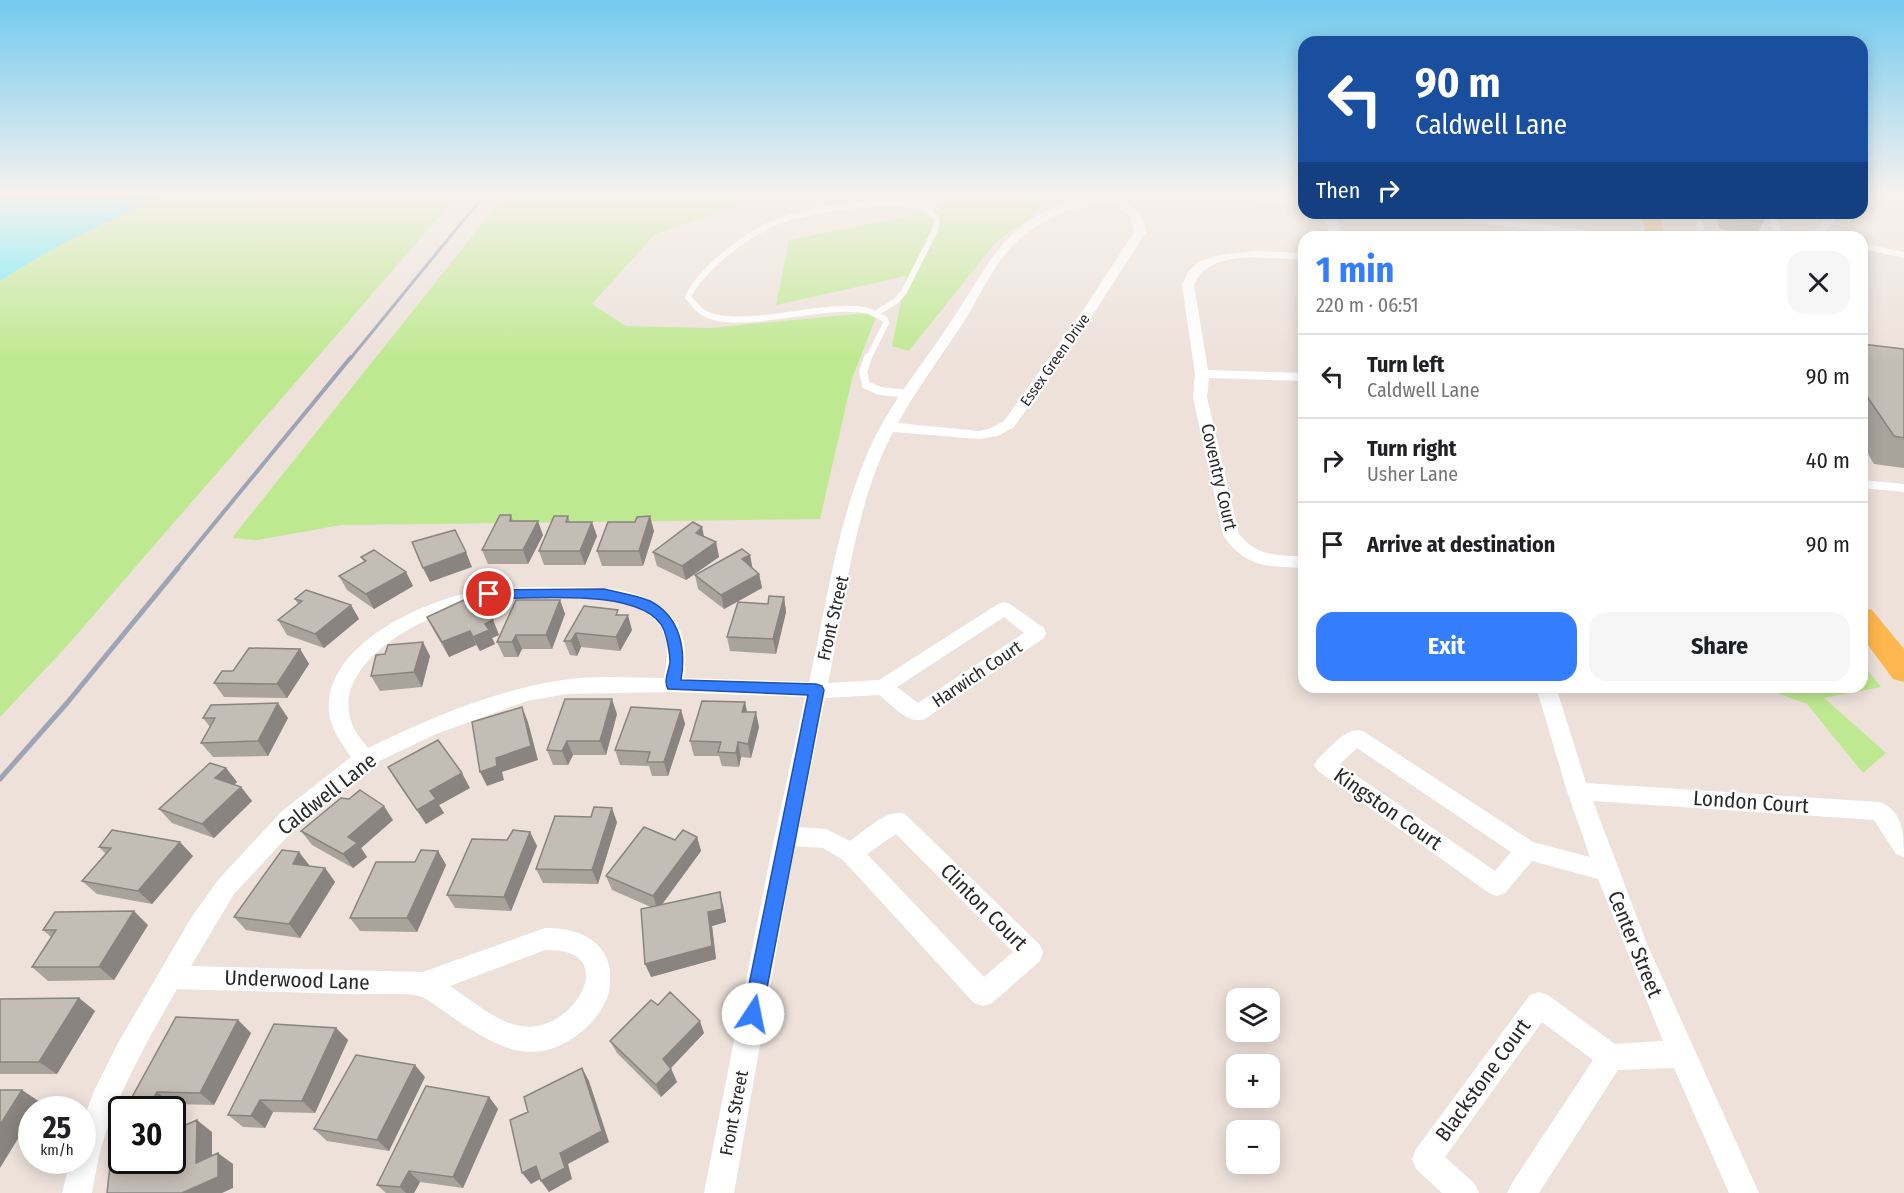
<!DOCTYPE html>
<meta charset="utf-8">
<style>
:root{--surface:#fff;--page:#f6f6f6;--text:#202124;--muted:#757577;--line:#e0e0e0;--accent:#357dff}
body{margin:0;font-family:"Fira Sans Condensed",sans-serif;background:var(--page);color:var(--text);height:100vh;display:flex;flex-direction:column;font-size:22px;white-space:nowrap}
*{box-sizing:border-box;margin:0}
p{font-size:20px;color:var(--muted)}
.icon{flex:none;width:33px;height:33px;fill:none;stroke:currentColor;stroke-width:2;stroke-linecap:round;stroke-linejoin:round}
.map{position:relative;flex:1;overflow:hidden}
.details{position:absolute;left:1298px;top:231px;width:570px;height:462px;display:flex;flex-direction:column;background:var(--surface);border-radius:18px;box-shadow:0 3px 15px #0003}
.details>*{flex:none}
.banner{position:absolute;left:1298px;top:36px;width:570px;height:183px;border-radius:18px;box-shadow:0 3px 15px #0003;background:#1a4fa0;color:#fff;overflow:hidden}
.controls{position:absolute;left:1226px;top:988px;display:grid;gap:12px}
.controls a{display:grid;place-items:center;width:54px;height:54px;border-radius:12px;background:var(--surface);box-shadow:0 3px 15px #0003;font-size:30px}
.speed{position:absolute;left:18px;top:1096px;display:flex;gap:12px;font-size:30px;font-weight:700;text-align:center}
.speed>*{display:grid;place-content:center;width:78px;height:78px;border-radius:50%;background:var(--surface);box-shadow:0 3px 15px #0003;line-height:1}
.speed small{font-size:15px;font-weight:400}
.speed .limit{border:3px solid #111;border-radius:9px;background:#fff;color:#111}
.pin{position:absolute;display:grid;place-items:center;width:51px;height:51px;color:#fff;margin:-26px;border:3px solid #fff;border-radius:50%;box-shadow:0 2px 6px #0007}
.me{position:absolute;width:66px;margin:-33px;rotate:11deg;stroke-linejoin:round;filter:drop-shadow(0 0 4px #0008)}
.turn{display:flex;align-items:center;gap:21px;height:126px;padding:0 18px;font-size:27px}
.turn .icon{width:78px;height:78px;stroke-width:2.5}
.turn b{display:block;font-size:42px;line-height:51px}
.then{display:flex;align-items:center;height:57px;padding:0 18px;background:#0003;gap:12px;font-size:22px}
.round{display:grid;place-items:center;flex:none;width:63px;height:63px;border-radius:18px;background:var(--page)}
.overview{display:flex;align-items:center;justify-content:space-between;height:102px;padding:0 18px}
h1{font-size:36px;font-weight:700;line-height:45px;color:var(--accent)}
.action{display:flex;gap:12px;margin-top:auto;padding:12px 18px}
.action a{flex:1;height:69px;border-radius:18px;background:var(--accent);color:#fff;font-size:24px;font-weight:700;line-height:69px;text-align:center}
.action a+a{background:var(--page);color:var(--text)}
ul{padding:0;list-style:none}
li{display:flex;align-items:center;gap:18px;height:84px;padding:0 18px;border-top:2px solid var(--line)}
li div{flex:1}
li b{display:block;font-size:22px}
li em{font-style:normal}
.map>svg:first-child{display:block}
.green{fill:#bee990}
.water{fill:#62ecfa}
.lines{fill:none;stroke-linecap:round;stroke-linejoin:round}
.service-far1{stroke:#fff;stroke-width:6}
.service{stroke:#fff;stroke-width:8}
.minor{fill:#fff;fill-rule:evenodd}
.primary{fill:#feb74e;fill-rule:evenodd}
.rail-far2{stroke:#9ca4b6;stroke-width:3}
.rail-far1{stroke:#9ca4b6;stroke-width:4}
.rail{stroke:#9ca4b6;stroke-width:5}
.wall{fill:#a9a39c}
.shaded-wall{fill:#89847f}
.building{fill:#c4bdb5;stroke:#89847f;stroke-width:1.5}
.route{fill:#357dff;stroke:#2251a6;stroke-width:1.5}
.labels{text-anchor:middle;dominant-baseline:central;stroke-width:4.5;stroke-linejoin:round;paint-order:stroke}
.far-street-label{font-size:15px;fill:#292929;stroke:#fff}
.street-label{font-size:18px;fill:#292929;stroke:#fff}
.near-street-label{font-size:21px;fill:#292929;stroke:#fff}
</style>
<div class="map">
<svg width="1904" height="1193" viewBox="0 0 1904 1193">
<rect width="100%" height="100%" fill="#ede1da"/>
<path class="green" d="M169 194H459L66 647 0 717V281C53 246 110 220 169 194Z
M516 194 750 197 743 205 655 234 592 304 626 326 709 328 878 312 852 379 820 519 341 525 257 540 232 538 494 209Z
M841 194H1085L1049 203 995 243 909 351 892 346 906 276 776 305 789 240 939 210 935 198 849 205 833 201Z
M1862 663 1881 687 1824 698 1886 753 1863 773 1807 704 1761 687H1862Z"/>
<path class="water" d="M0 194H169C110 220 53 246 0 281Z"/>
<g class="lines">
<path class="service-far1" d="M1696 213 1702 233 1708 237
M1734 213 1772 218 1774 213
M1770 237 1777 228 1772 218
M868 359 886 323 885 319C880 317 874 313 868 311 826 300 734 335 701 311 696 307 692 301 688 297 701 269 746 235 774 223 804 210 895 195 924 207 930 210 934 215 937 220L935 230 904 292 896 301 878 312"/>
<path class="service" d="M868 357 863 372 866 385 880 391 908 394
M1862 484 1904 488"/>
<path class="minor" d="M1104 194H1131L1121 198C1133 206 1146 216 1146 232L1096 310 1014 427 998 436 979 439 893 432C853 508 846 600 828 683L879 680 998 604 1004 602 1010 604 1044 628 1046 633 1044 638 925 719C908 725 892 705 879 695L825 698 799 827 826 829 850 841C865 831 887 808 905 814L1040 945 1043 953 1040 961 992 1003 983 1006 974 1003 843 860 823 848 795 846 734 1193H704L771 853 805 697 673 692 566 694 527 701 436 734 371 765 297 826 234 894 191 966 423 972 545 928C580 927 614 943 610 984 609 1003 595 1021 580 1033 530 1072 490 1043 445 1012 436 1006 425 996 414 995 391 992 368 995 346 994 289 992 233 991 177 989 148 1040 118 1091 101 1148 97 1162 95 1178 92 1193H62L70 1161H82V1122L95 1089 118 1043 191 918 218 880 281 812 351 757C342 744 331 729 329 713 323 648 415 605 467 593 498 586 530 587 562 587 597 587 638 586 666 611 686 628 687 654 684 678L809 682C826 608 836 528 866 457 886 408 921 367 950 323 999 249 1007 212 1104 194ZM1109 200 1131 217 1134 232 1084 309 1004 421 989 429 979 431 898 423C917 388 941 357 963 323 975 304 985 283 998 264 1024 225 1064 208 1109 200ZM516 599C554 598 645 589 663 632 669 647 667 663 664 678 631 678 596 675 563 680 494 690 430 718 368 748 361 739 354 731 351 721 334 667 408 625 449 611 470 603 493 600 516 599ZM1004 617 1024 633 918 703 897 687ZM896 834 1013 952 984 977 867 854ZM545 950C624 947 574 1035 521 1026 496 1022 471 1000 450 986Z
M1218 194H1260L1304 199V205L1223 197Z
M1324 213H1334L1342 237H1330Z
M1405 213H1460L1613 234 1619 237C1561 237 1502 225 1445 217 1433 216 1413 220 1405 213Z
M1830 213H1841L1820 237H1808Z
M1862 243 1904 252V258L1862 249Z
M1256 251 1304 253V260C1270 259 1210 247 1194 285L1208 370 1304 373V381L1209 378 1207 397 1239 534C1256 556 1278 556 1304 556V568C1268 567 1244 567 1223 535L1193 397 1195 374 1182 285 1189 270 1200 261 1219 255Z
M1536 687H1556L1586 783 1880 802C1903 810 1904 836 1904 857L1896 854 1874 820 1593 801 1647 944 1759 1193H1729L1674 1068 1618 1070 1539 1193H1507L1512 1183 1593 1060 1542 1022 1445 1157 1474 1183 1479 1193H1442L1416 1169 1412 1159 1416 1149 1530 995 1539 992 1548 995 1615 1044 1663 1041 1598 879 1532 861 1505 893 1497 896 1489 893 1318 771 1314 765 1318 759C1330 748 1346 726 1363 731L1533 842 1590 857 1567 791ZM1357 748 1511 852 1495 871 1340 764Z"/>
<path class="primary" d="M1642 213H1660L1664 237H1646Z
M1862 607 1872 610 1904 649V682L1893 679 1862 637Z"/>
<path class="rail-far2" d="M350 359 485 194"/>
<path class="rail-far1" d="M176 570 351 357"/>
<path class="rail" d="M0 779 67 703 178 568"/>
</g>
<path class="wall" d="M1718 213H1759L1763 222 1756 234 1720 229 1716 217Z
M1862 344 1904 349V468L1874 464 1862 444Z
M511 515 513 521 543 535 528 564H488L482 550Z
M568 516 570 522 597 536 585 565H544L539 551Z
M702 527 703 536 716 542 719 557 686 580 657 566 653 552Z
M654 531 643 566H602L597 551Z
M361 557 406 572 413 586 374 609 347 590 339 576 364 562Z
M752 568 759 574 762 588 724 609 698 589 695 575Z
M784 597 786 612 776 654 730 651 727 637 768 604Z
M295 599 351 605 359 619 324 648 287 635 278 620 298 604Z
M560 600 565 614 552 649H522L518 657H504L497 642Z
M469 606 493 620 499 635 492 638 495 644 480 651 476 645 449 657 434 631 427 617Z
M584 606 620 615 632 630 620 651 581 647 577 656 570 655 564 641Z
M300 649 309 664 287 698 224 697 214 683 233 671Z
M385 654 430 656 422 687 380 691 371 676Z
M745 702 747 712 759 727 751 758 741 757 739 767 722 766 719 756H694L690 741Z
M681 710 685 724 668 776H652L649 766 620 765 615 750Z
M617 714 606 755H573L568 765H553L547 750Z
M203 718H288L268 756 213 757 201 743 210 727Z
M388 767 470 788 439 805 444 813 426 824 397 782Z
M226 768 237 782 234 785 241 787 252 801 214 838 172 823 159 809Z
M591 817 617 822 598 884 543 883 536 869Z
M393 820 361 848 367 857 353 868 312 845 301 831Z
M530 832 537 846 511 911 455 908 447 895 507 840Z
M697 837 701 851 662 904 723 905 726 922 712 926 716 959 651 977V907L612 890 606 876 675 840Z
M99 847 193 856 152 904 97 894 82 881 106 854Z
M438 851 446 865 417 932 360 931 350 918 415 862Z
M325 868 335 882 300 938 246 930 234 917Z
M148 925 114 980 48 981 32 967 51 937 43 930Z
M79 998 95 1011 57 1074H0V999Z
M238 1020 251 1033 214 1105 173 1104 169 1110H129L126 1108Z
M336 1028 348 1040 315 1113 273 1112 265 1128 243 1127 228 1115Z
M704 1033 671 1068 677 1082 661 1097 617 1053 610 1041Z
M425 1077 389 1151 327 1141 314 1129Z
M489 1097 498 1109 463 1188 420 1182 414 1193H386L377 1185Z"/>
<path class="shaded-wall" d="M650 516 654 531 643 566 639 551Z
M538 521 543 535 528 564 523 550Z
M592 522 597 536 585 565 580 551Z
M702 527 705 541 696 533Z
M716 542 719 557 686 580 682 566Z
M466 552 472 567 430 582 423 568Z
M750 555 753 570 742 559Z
M406 572 413 586 374 609 366 594Z
M759 574 762 588 724 609 721 595Z
M784 597 786 612 776 654 773 639Z
M560 600 565 614 552 649 546 635Z
M351 605 359 619 324 648 315 634Z
M628 615 632 630 620 651 616 637Z
M493 620 499 635 492 638 495 644 480 651 473 637 485 624Z
M470 631 476 645 449 657 442 642Z
M576 633 581 647 577 656 571 641Z
M516 635 522 649 518 657 512 642Z
M423 642 430 656 422 687 414 672Z
M300 649 309 664 287 698 277 684Z
M612 699 617 714 606 755 600 741Z
M745 702 748 717 742 712Z
M278 703 288 718 268 756 258 741Z
M522 707 528 722 538 760 502 772 504 780 487 786 480 772 496 758Z
M681 710 685 724 668 776 664 762Z
M756 712 759 727 751 758 748 744Z
M567 741 573 755 568 765 562 751Z
M738 742 741 757 739 767 736 753Z
M226 768 237 782 226 792 215 778Z
M462 773 470 788 439 805 444 813 426 824 417 810 430 791Z
M241 787 252 801 214 838 202 824Z
M384 806 393 820 361 848 367 857 353 868 343 854 348 837Z
M612 808 617 822 598 884 592 870Z
M530 832 537 846 511 911 504 897Z
M697 837 701 851 658 910 653 896Z
M180 842 193 856 152 904 138 891Z
M438 851 446 865 417 932 407 918Z
M299 852 310 866 293 864Z
M325 868 335 882 300 938 289 924Z
M720 892 723 905 726 922 712 926 716 959 651 977 645 964 708 912Z
M134 911 148 925 114 980 99 967Z
M79 998 95 1011 57 1074 39 1062Z
M238 1020 251 1033 214 1105 200 1093Z
M700 1021 704 1033 668 1071 663 1059Z
M336 1028 348 1040 315 1113 302 1101Z
M415 1065 425 1077 389 1151 377 1140Z
M582 1068 589 1081 609 1142 568 1164 572 1179 549 1192 541 1181 560 1153Z
M671 1069 677 1082 661 1097 656 1085Z
M22 1090 40 1102 35 1110H32V1116L0 1168V1125Z
M157 1092 173 1104 169 1110H152L148 1107Z
M489 1097 498 1109 463 1188 453 1177Z
M260 1100 273 1112 265 1128 251 1116Z
M197 1120 212 1132V1174L196 1163Z
M218 1153 233 1164V1188L222 1193H182Z
M536 1166 544 1177 531 1184 522 1173Z
M409 1171 420 1182 414 1193H406L400 1187Z"/>
<path class="building" d="M1725 213H1759L1763 222 1726 217Z
M1862 344 1904 349V438L1894 436 1862 389Z
M500 515H511L510 521H538L523 550H482Z
M554 516H568L566 522H592L580 551H539Z
M650 516 639 551H597L608 522H635L637 517Z
M693 522 702 527 696 533 716 542 682 566 653 552Z
M455 530 466 552 423 568 412 542Z
M742 549 750 555 742 559 759 574 721 595 695 575Z
M374 550 406 572 366 594 339 576 366 561 361 557Z
M306 590 351 605 315 634 278 620 302 601 295 599Z
M769 596 784 597 773 639 727 637 738 602 768 604Z
M464 600 469 606 480 601 493 620 485 624 489 630 473 637 470 631 442 642 427 617Z
M516 600H560L546 635H516L512 642H497Z
M584 606 618 610 616 615H628L616 637 576 633 571 641H564Z
M423 642 414 672 371 676 376 655 385 654 388 645Z
M249 648 300 649 277 684 214 683 222 671H233Z
M565 699H612L600 741H567L562 751 547 750Z
M702 701 745 702 742 712H756L748 744 738 742 736 753 718 752 721 742 690 741Z
M278 703 258 741 201 743 215 718H203L211 705Z
M522 707 531 746 496 758 497 766 480 772 472 722Z
M631 707 681 710 664 762H647L650 752 615 750Z
M438 740 462 773 430 791 436 799 417 810 388 767Z
M210 763 226 768 215 778 241 787 202 824 159 809Z
M360 790 384 806 348 837 357 843 343 854 301 831 341 798 349 799Z
M594 807 612 808 592 870 536 869 555 816 591 817Z
M644 827 675 840 683 830 697 837 653 896 606 876Z
M112 830 180 842 138 891 82 881 111 848 99 847Z
M513 830 530 832 504 897 447 895 472 839 507 840Z
M282 850 299 852 293 864 325 868 289 924 234 917Z
M421 850 438 851 407 918H350L376 862H415Z
M720 892 722 909 708 912 712 946 645 964 641 909Z
M134 911 99 967H32L56 930H43L55 912Z
M670 992 700 1021 663 1059 671 1069 656 1085 610 1041 651 1000 658 1005Z
M79 998 39 1062H0V999Z
M176 1017 238 1020 200 1093 157 1092 148 1107 126 1108Z
M274 1024 336 1028 302 1101 260 1100 251 1116 228 1115Z
M356 1055 415 1065 377 1140 314 1129Z
M582 1068 602 1131 560 1153 565 1168 541 1181 536 1166 522 1173 510 1120 528 1112 524 1097Z
M426 1086 489 1097 453 1177 409 1171 400 1187 377 1185Z
M0 1090H22L0 1125Z
M197 1120 196 1163 218 1153V1177L182 1193H107L111 1157 122 1152V1161H172V1131Z"/>
<linearGradient id="sky" x2="0" y2="1"><stop stop-color="#72caef"/><stop offset="0.54" stop-color="#f7f2ee"/><stop offset="1" stop-color="#f7f2ee" stop-opacity="0"/></linearGradient>
<rect width="1904" height="361" fill="url(#sky)"/>
<path class="route" d="M604 589C619 593 637 595 650 601 681 617 686 650 681 680L816 684 822 686 824 690 762 1014 759 1021 753 1024 746 1021 743 1014 808 695 668 689C663 681 669 671 670 662 670 654 667 638 664 630 646 586 529 599 489 599L482 594 489 590Z"/>
<g class="labels">
<g class="far-street-label">
<text transform="translate(1055 360) rotate(-55)">Essex Green Drive</text>
</g>
<g class="street-label">
<text transform="translate(1219 477) rotate(77)">Coventry Court</text>
<text transform="translate(833 618) rotate(-77)">Front Street</text>
<text transform="translate(977 674) rotate(-34)">Harwich Court</text>
<text transform="translate(734 1113) rotate(-79)">Front Street</text>
</g>
<g class="near-street-label">
<text transform="translate(327 794) rotate(-38)">Caldwell Lane</text>
<text transform="translate(1751 802) rotate(4)">London Court</text>
<text transform="translate(1388 809) rotate(35)">Kingston Court</text>
<text transform="translate(984 907) rotate(45)">Clinton Court</text>
<text transform="translate(1635 944) rotate(68)">Center Street</text>
<text transform="translate(297 980) rotate(2)">Underwood Lane</text>
<text transform="translate(1483 1080) rotate(-54)">Blackstone Court</text>
</g>
</g>
</svg>
<div class="controls">
<a><svg class="icon" aria-label="layers" viewBox="0 0 24 24"><path d="M12 4l9 5-9 5-9-5zM3 14l9 5 9-5"/></svg></a>
<a>+</a>
<a>−</a>
</div>
<div class="speed"><div>25<small>km/h</small></div><div class="limit">30</div></div>
<div class="pin" style="left:489px;top:594px;background:#d93025"><svg class="icon" aria-label="arrive" viewBox="0 0 24 24"><path d="M6 21V4h12l-3 4 3 4H6"/></svg></div>
<svg class="me" style="left:753px;top:1014px" viewBox="-20 -20 40 40"><circle r="19" fill="#fff"/><path d="M0-13L10 11 0 6-10 11z" fill="#357dff"/></svg>
<div class="banner">
<div class="turn"><svg class="icon" aria-label="left" viewBox="0 0 24 24"><path d="M17 20v-9H6M10 6l-5 5 5 5"/></svg><div><b>90 m</b>Caldwell Lane</div></div>
<div class="then">Then<svg class="icon" aria-label="right" viewBox="0 0 24 24"><path d="M7 20v-9h11M14 6l5 5-5 5"/></svg></div>
</div>
<section class="details">
<div class="overview"><div><h1>1 min</h1><p>220 m · 06:51</p></div><a class="round"><svg class="icon" aria-label="close" viewBox="0 0 24 24"><path d="M6 6l12 12M18 6L6 18"/></svg></a></div>
<ul>
<li><svg class="icon" aria-label="left" viewBox="0 0 24 24"><path d="M17 20v-9H6M10 6l-5 5 5 5"/></svg><div><b>Turn left</b><p>Caldwell Lane</p></div><em>90 m</em></li>
<li><svg class="icon" aria-label="right" viewBox="0 0 24 24"><path d="M7 20v-9h11M14 6l5 5-5 5"/></svg><div><b>Turn right</b><p>Usher Lane</p></div><em>40 m</em></li>
<li><svg class="icon" aria-label="arrive" viewBox="0 0 24 24"><path d="M6 21V4h12l-3 4 3 4H6"/></svg><div><b>Arrive at destination</b></div><em>90 m</em></li>
</ul>
<div class="action"><a>Exit</a><a>Share</a></div>
</section>
</div>
